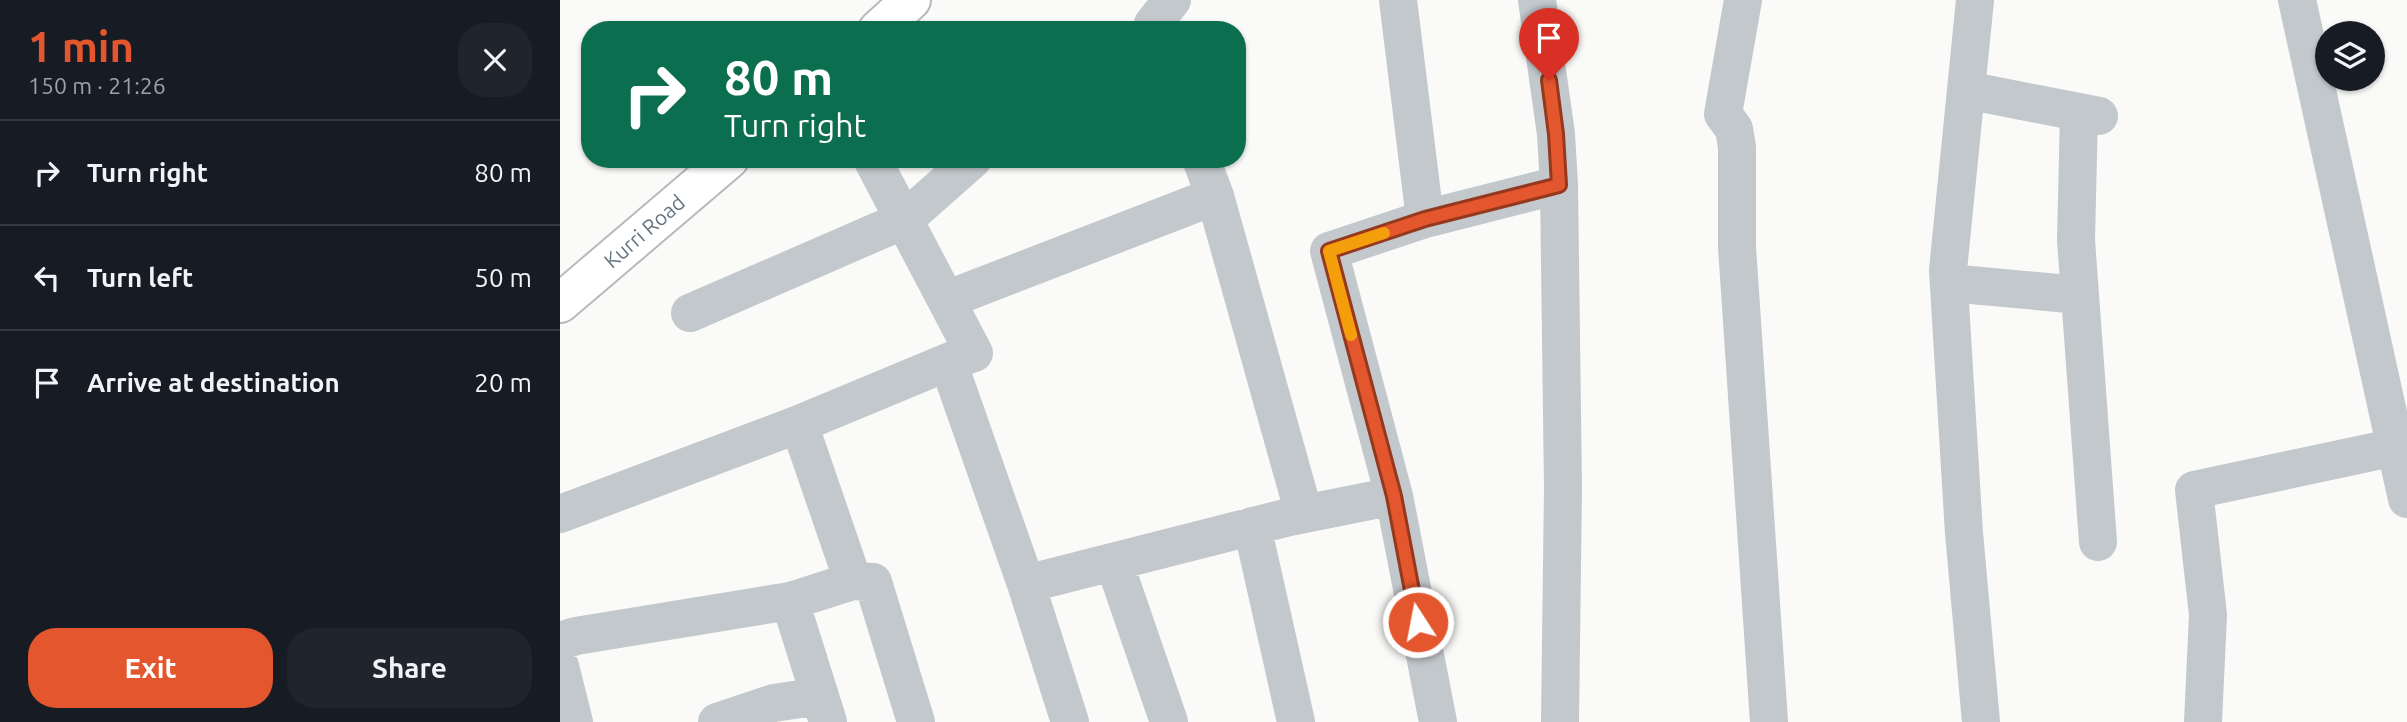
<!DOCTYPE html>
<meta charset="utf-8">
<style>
:root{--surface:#171b24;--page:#20242c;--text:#f1f3f6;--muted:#9ea1a6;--line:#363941;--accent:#e4572e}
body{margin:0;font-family:Ubuntu,sans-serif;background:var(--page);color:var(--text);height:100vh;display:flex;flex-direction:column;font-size:26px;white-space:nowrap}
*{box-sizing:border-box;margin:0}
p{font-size:23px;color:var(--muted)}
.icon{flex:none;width:38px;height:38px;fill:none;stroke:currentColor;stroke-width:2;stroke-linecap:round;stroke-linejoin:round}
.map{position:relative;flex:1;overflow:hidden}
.drawer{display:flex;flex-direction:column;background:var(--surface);width:560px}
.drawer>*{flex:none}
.top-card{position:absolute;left:21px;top:21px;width:665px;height:147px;border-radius:28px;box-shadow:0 2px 5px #0004;background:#0b6e4f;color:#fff;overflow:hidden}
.tools{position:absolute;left:1755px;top:21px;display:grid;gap:14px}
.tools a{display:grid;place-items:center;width:70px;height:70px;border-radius:50%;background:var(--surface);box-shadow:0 2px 5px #0004;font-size:35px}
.pin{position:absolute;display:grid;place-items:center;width:60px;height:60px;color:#fff;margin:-72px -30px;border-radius:50% 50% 50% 0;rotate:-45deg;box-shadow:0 0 7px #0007}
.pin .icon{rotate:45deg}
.me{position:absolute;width:77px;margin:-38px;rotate:349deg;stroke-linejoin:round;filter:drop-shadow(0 0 5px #0008)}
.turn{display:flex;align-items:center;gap:24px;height:147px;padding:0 28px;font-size:32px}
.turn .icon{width:91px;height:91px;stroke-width:2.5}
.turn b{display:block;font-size:49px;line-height:60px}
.round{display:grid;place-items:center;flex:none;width:74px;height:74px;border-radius:28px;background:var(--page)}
.head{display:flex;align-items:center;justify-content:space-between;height:119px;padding:0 28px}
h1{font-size:42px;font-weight:700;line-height:52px;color:var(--accent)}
.cta{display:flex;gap:14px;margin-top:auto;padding:14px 28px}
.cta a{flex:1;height:80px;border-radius:28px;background:var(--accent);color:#fff;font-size:28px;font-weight:700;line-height:80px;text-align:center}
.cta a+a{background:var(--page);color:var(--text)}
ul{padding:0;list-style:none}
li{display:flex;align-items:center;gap:21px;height:105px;padding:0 28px;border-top:2px solid var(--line)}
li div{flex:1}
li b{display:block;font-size:26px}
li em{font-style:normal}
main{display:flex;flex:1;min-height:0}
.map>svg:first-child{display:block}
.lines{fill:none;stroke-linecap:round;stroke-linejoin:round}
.major-casing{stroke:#b5babe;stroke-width:42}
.minor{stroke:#c3c8cc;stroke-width:38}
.major{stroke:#fff;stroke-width:38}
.route-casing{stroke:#94391e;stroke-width:18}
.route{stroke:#e4572e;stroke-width:12}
.slow{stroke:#f59e0b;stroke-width:12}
.labels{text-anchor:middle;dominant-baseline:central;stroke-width:7;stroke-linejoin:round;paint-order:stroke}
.street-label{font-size:21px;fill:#657683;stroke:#fff}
</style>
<main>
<section class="drawer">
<div class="head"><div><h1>1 min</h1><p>150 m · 21:26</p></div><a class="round"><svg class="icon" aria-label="close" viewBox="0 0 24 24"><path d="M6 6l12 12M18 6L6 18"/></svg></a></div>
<ul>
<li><svg class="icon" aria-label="right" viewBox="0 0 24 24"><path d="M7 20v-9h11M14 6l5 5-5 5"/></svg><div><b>Turn right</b></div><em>80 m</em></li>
<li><svg class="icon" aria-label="left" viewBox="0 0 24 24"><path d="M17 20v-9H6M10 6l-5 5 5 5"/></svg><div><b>Turn left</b></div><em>50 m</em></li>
<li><svg class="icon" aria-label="arrive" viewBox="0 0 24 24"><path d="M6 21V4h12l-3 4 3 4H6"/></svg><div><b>Arrive at destination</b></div><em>20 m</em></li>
</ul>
<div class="cta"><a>Exit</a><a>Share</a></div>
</section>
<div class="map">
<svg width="1847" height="722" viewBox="0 0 1847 722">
<rect width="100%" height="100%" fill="#fafaf8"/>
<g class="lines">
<defs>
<path id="major" d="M318 30 351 0
M0 303 169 159"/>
</defs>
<use href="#major" class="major-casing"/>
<path class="minor" d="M838 0 865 219
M977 0 996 134 999 185 1003 488 1000 722
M1183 0 1163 114 1174 129 1177 147V247L1209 722
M1415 0 1388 270 1404 533 1421 722
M1737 0 1847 499
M595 30 593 24 612 0
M1406 90 1539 116
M1519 112 1516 240 1538 542
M312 159 414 353 388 362 466 584 510 722
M641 159 655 196 744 514
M1389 283 1520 295
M386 300 655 196
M130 313 344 220 413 159
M239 424 293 581 313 582 356 722
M0 514 239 424 388 362
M692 526 736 722
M554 562 609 722
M466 584 729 517 834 496
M230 601 268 722
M0 641 16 636 230 601 293 581
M0 666 14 722
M157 722 214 703 260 696
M878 722 834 496 769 251 865 219 999 185
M1643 722 1648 615 1634 490 1836 447"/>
<use href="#major" class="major"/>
</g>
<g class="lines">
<defs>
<path id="route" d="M858 622 834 496 769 251 865 219 999 185 996 134 989 80"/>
</defs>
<use href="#route" class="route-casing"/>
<use href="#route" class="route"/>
<path class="slow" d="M791 335 769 251 824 233"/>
</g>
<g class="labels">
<g class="street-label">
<text transform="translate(84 231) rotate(-41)">Kurri Road</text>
</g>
</g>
</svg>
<div class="tools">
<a><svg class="icon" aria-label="layers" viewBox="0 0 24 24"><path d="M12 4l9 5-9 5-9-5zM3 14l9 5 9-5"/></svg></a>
</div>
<div class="pin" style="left:989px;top:80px;background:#d93025"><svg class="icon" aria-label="arrive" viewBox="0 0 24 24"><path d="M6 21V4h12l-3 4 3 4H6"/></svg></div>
<svg class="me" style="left:858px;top:622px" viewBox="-20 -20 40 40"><circle r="17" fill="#e4572e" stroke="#fff" stroke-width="3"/><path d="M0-11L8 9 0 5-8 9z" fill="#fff"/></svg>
<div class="top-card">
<div class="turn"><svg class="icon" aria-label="right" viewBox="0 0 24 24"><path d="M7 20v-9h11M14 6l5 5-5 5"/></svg><div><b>80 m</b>Turn right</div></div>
</div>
</div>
</main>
